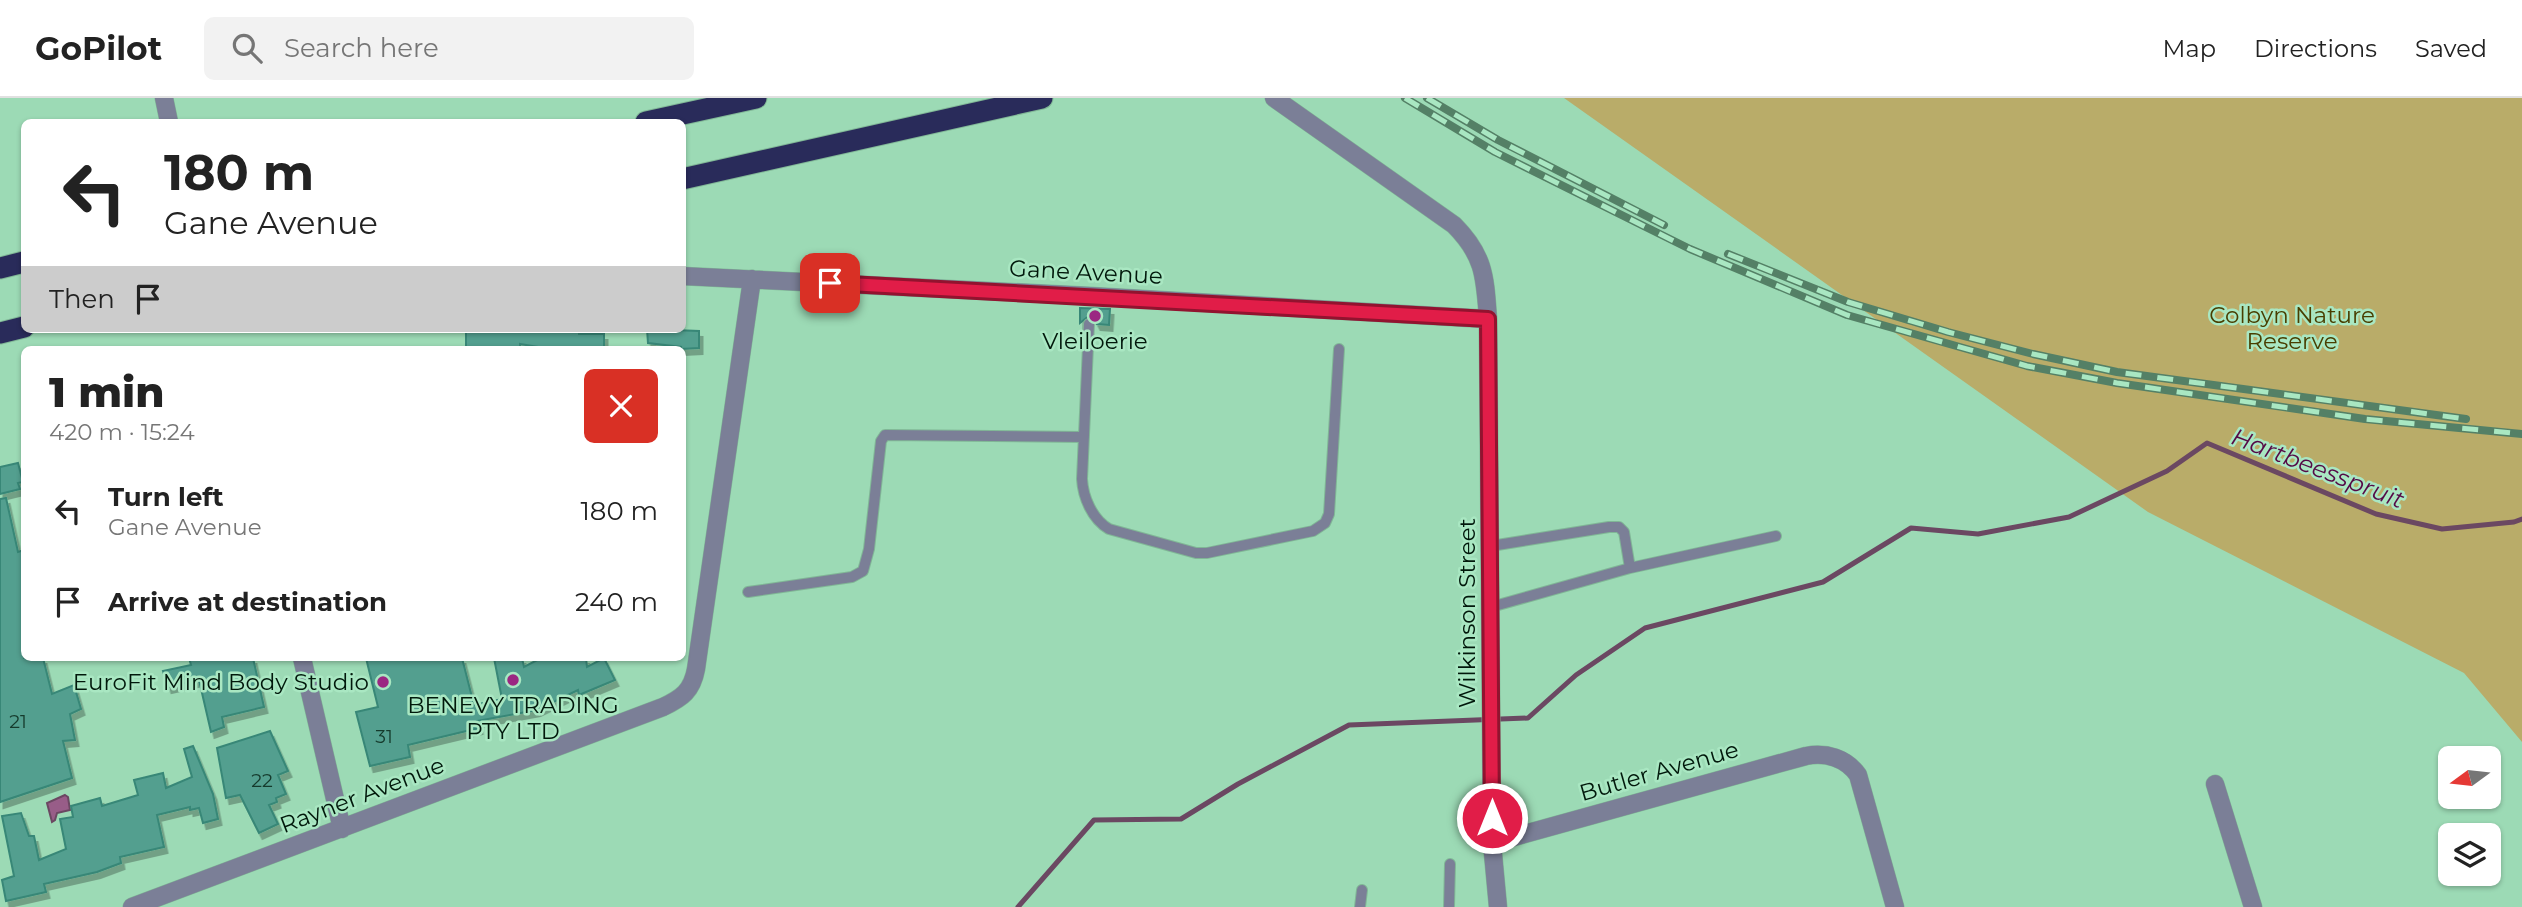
<!DOCTYPE html>
<meta charset="utf-8">
<style>
:root{--surface:#fff;--page:#f2f2f2;--text:#222;--muted:#767676;--line:#e0e0e0}
body{margin:0;font-family:Montserrat,sans-serif;background:var(--page);color:var(--text);height:100vh;display:flex;flex-direction:column;font-size:26px;white-space:nowrap}
*{box-sizing:border-box;margin:0}
p{font-size:23px;color:var(--muted)}
.icon{flex:none;width:38px;height:38px;fill:none;stroke:currentColor;stroke-width:2;stroke-linecap:round;stroke-linejoin:round}
.map{position:relative;flex:1;overflow:hidden}
.details{position:absolute;left:21px;top:248px;width:665px;height:315px;display:flex;flex-direction:column;background:var(--surface);border-radius:10px;box-shadow:0 2px 5px #0004}
.details>*{flex:none}
.hud{position:absolute;left:21px;top:21px;width:665px;height:214px;border-radius:10px;box-shadow:0 2px 5px #0004;background:#fff;color:var(--text);overflow:hidden}
.needle{width:46px;rotate:255deg}
.buttons{position:absolute;left:2438px;top:648px;display:grid;gap:14px}
.buttons a{display:grid;place-items:center;width:63px;height:63px;border-radius:10px;background:var(--surface);box-shadow:0 2px 5px #0004;font-size:35px}
.pin{position:absolute;display:grid;place-items:center;width:60px;height:60px;color:#fff;margin:-30px;border-radius:14px;box-shadow:0 4px 10px #0006}
.me{position:absolute;width:77px;margin:-38px;rotate:0deg;stroke-linejoin:round;filter:drop-shadow(0 0 5px #0008)}
.turn{display:flex;align-items:center;gap:24px;height:147px;padding:0 28px;font-size:32px}
.turn .icon{width:91px;height:91px;stroke-width:2.5}
.turn b{display:block;font-size:49px;line-height:60px}
.then{display:flex;align-items:center;height:66px;padding:0 28px;background:#0003;gap:14px;font-size:26px}
.round{display:grid;place-items:center;flex:none;width:74px;height:74px;border-radius:10px;background:var(--page)}
.summary{display:flex;align-items:center;justify-content:space-between;height:119px;padding:0 28px}
h1{font-size:42px;font-weight:800;line-height:52px}
ul{padding:0;list-style:none}
li{display:flex;align-items:center;gap:21px;height:91px;padding:0 28px}
li div{flex:1}
li b{display:block;font-size:26px}
li em{font-style:normal}
header{display:flex;align-items:center;gap:42px;box-sizing:border-box;height:98px;padding:0 35px;background:var(--surface);border-bottom:2px solid var(--line)}
header strong{font-size:33px}
nav{display:flex;gap:38px;margin-inline-start:auto;font-size:24px}
.search{width:490px;height:63px;background:var(--page);display:flex;align-items:center;gap:18px;box-sizing:border-box;padding:0 24px;border-radius:10px;color:var(--muted);font-size:26px}
.map>svg:first-child{display:block}
.green{fill:#b9ac69}
.water{fill:#985d88;stroke:#6b4862;stroke-width:2}
.lines{fill:none;stroke-linecap:round;stroke-linejoin:round}
.stream{stroke:#6b4862;stroke-width:5}
.building{fill:#529f8f;stroke:#388777;stroke-width:2;filter:url(#shadow)}
.lane-casing{stroke:#80b796;stroke-width:12}
.street-casing{stroke:#80b796;stroke-width:19}
.highway-casing{stroke:#80b796;stroke-width:23}
.lane{stroke:#7b7f97;stroke-width:10}
.street{stroke:#7b7f97;stroke-width:18}
.highway{stroke:#292b5a;stroke-width:21}
.rail-casing{stroke:#548066;stroke-width:8}
.rail{stroke:#a9e7c2;stroke-width:5;stroke-dasharray:16;stroke-linecap:butt}
.route-casing{stroke:#92132f;stroke-width:18}
.route{stroke:#e11d48;stroke-width:12}
.poi-dot{fill:#9b2782;stroke:#a9e7c2;stroke-width:2.5}
.labels{text-anchor:middle;dominant-baseline:central;stroke-width:5;stroke-linejoin:round;paint-order:stroke}
.number-label{font-size:19px;fill:#153a2c}
.street-label{font-size:23px;fill:#01180b;stroke:#a9e7c2}
.park-label{font-size:23px;fill:#493e00;stroke:#a9e7c2}
.poi-label{font-size:23px;fill:#01180b;stroke:#a9e7c2}
.water-label{font-size:24px;font-style:italic;fill:#550946;stroke:#a9e7c2}
</style>
<header>
<strong>GoPilot</strong>
<div class="search"><svg class="icon" aria-label="search" viewBox="0 0 24 24"><circle cx="10" cy="10" r="6"/><path d="M15 15l6 6"/></svg>Search here</div>
<nav><a>Map</a><a>Directions</a><a>Saved</a></nav>
</header>
<div class="map">
<svg width="2522" height="809" viewBox="0 0 2522 809">
<defs>
<filter id="shadow"><feDropShadow dx="3.5" dy="6" stdDeviation="0" flood-color="#0004"/></filter>
</defs>
<rect width="100%" height="100%" fill="#9cdab5"/>
<path class="green" d="M1564 0H2522V644L2464 575 2148 414Z"/>
<path class="water" d="M65 697 68 699 70 712 57 715 55 722 52 724 47 705Z"/>
<g class="lines">
<path class="stream" d="M1018 809 1094 722 1181 721 1238 686 1349 627 1528 620 1576 577 1645 530 1823 484 1911 430 1978 436 2069 419 2167 373 2207 345 2376 416 2442 431 2514 424 2522 421"/>
</g>
<path class="building" d="M1080 210 1110 211 1109 227 1097 226 1094 220 1089 218 1080 225Z
M466 231H579V236H604V252H556L520 246V252H466Z
M647 231 699 233V250L681 251V249L648 245Z
M18 365 23 384 18 385 20 391 0 396V369Z
M6 400 18 454 24 452V560H43L52 596 74 587 81 611 70 616 75 642 63 643 72 680 0 704V401Z
M189 560H253L264 609 222 619 224 629 211 634 199 582 168 589 163 573 191 567Z
M366 560H462L474 607 502 601 494 560H522L524 569 541 560H586L587 569 604 560 615 582 579 597 578 592 537 612 477 623 479 630 408 647 410 659 370 668 356 614 378 609Z
M270 633 288 673 278 677 286 696 276 700 277 704 269 707 278 726 259 735 240 697 226 700 217 650Z
M193 648 213 696 218 721 203 725 199 710 190 712V709L157 717 164 749 120 759 121 765 97 774 44 786 46 794 6 803 2 782 14 778 2 718 21 715 29 738H34L39 762 66 751 60 721 73 719 71 708 100 700 102 708 138 697 134 682 163 675 166 690 192 679 184 651Z"/>
<g class="lines">
<defs>
<path id="lane" d="M1089 226 1082 381C1083 399 1092 421 1109 431L1196 455H1207L1313 433 1325 425 1329 416 1339 251
M1491 448 1609 429H1619L1624 434 1630 470
M748 494 852 479 863 473 869 451 881 343 885 337 1084 339
M1491 509 1630 470 1776 438
M1360 809 1362 792
M1449 809 1450 766"/>
<path id="street" d="M164 0 169 24
M1274 0 1454 127C1485 158 1485 180 1488 221L1492 745 1498 809
M682 178 1090 198 1488 221
M302 560 342 731
M2215 686 2253 809
M1492 745 1806 658C1826 654 1846 660 1858 677L1895 809
M132 809 663 609C682 600 692 593 696 571L752 181"/>
<path id="highway" d="M646 24 756 0
M682 81 1042 0
M0 170 24 164
M0 235 24 229"/>
</defs>
<use href="#lane" class="lane-casing"/>
<use href="#street" class="street-casing"/>
<use href="#highway" class="highway-casing"/>
<use href="#lane" class="lane"/>
<use href="#street" class="street"/>
<use href="#highway" class="highway"/>
<defs>
<path id="rail" d="M1405 0 1495 54 1690 151 1847 217 2027 268 2117 285 2365 321 2522 336
M1427 0 1498 42 1664 127
M1728 156 1848 204 1948 234 2033 256 2117 274 2466 321"/>
</defs>
<use href="#rail" class="rail-casing"/>
<use href="#rail" class="rail"/>
</g>
<g class="lines">
<defs>
<path id="route" d="M830 185 1488 221 1492 720"/>
</defs>
<use href="#route" class="route-casing"/>
<use href="#route" class="route"/>
</g>
<g class="poi-dot">
<circle cx="1095" cy="218" r="7"/>
<circle cx="513" cy="582" r="7"/>
<circle cx="383" cy="584" r="7"/>
</g>
<g class="labels">
<g class="number-label">
<text x="18" y="623">21</text>
<text x="384" y="638">31</text>
<text x="262" y="682">22</text>
</g>
<g class="street-label">
<text transform="translate(1086 174) rotate(3)">Gane Avenue</text>
<text transform="translate(1467 515) rotate(-90)">Wilkinson Street</text>
<text transform="translate(1659 673) rotate(-16)">Butler Avenue</text>
<text transform="translate(362 697) rotate(-21)">Rayner Avenue</text>
</g>
<g class="park-label">
<text x="2292" y="217">Colbyn Nature<tspan x="2292" dy="26">Reserve</tspan></text>
</g>
<g class="poi-label">
<text x="1095" y="243">Vleiloerie</text>
<text x="369" y="584" text-anchor="end">EuroFit Mind Body Studio</text>
<text x="513" y="607">BENEVY TRADING<tspan x="513" dy="26">PTY LTD</tspan></text>
</g>
<g class="water-label">
<text transform="translate(2318 370) rotate(21)">Hartbeesspruit</text>
</g>
</g>
</svg>
<div class="buttons">
<a><svg class="needle" viewBox="-14 -14 28 28"><path d="M0-13l5 13h-10z" fill="#e53935"/><path d="M0 13l5-13h-10z" fill="#767676"/></svg></a>
<a><svg class="icon" aria-label="layers" viewBox="0 0 24 24"><path d="M12 4l9 5-9 5-9-5zM3 14l9 5 9-5"/></svg></a>
</div>
<div class="pin" style="left:830px;top:185px;background:#d93025"><svg class="icon" aria-label="arrive" viewBox="0 0 24 24"><path d="M6 21V4h12l-3 4 3 4H6"/></svg></div>
<svg class="me" style="left:1492px;top:720px" viewBox="-20 -20 40 40"><circle r="17" fill="#e11d48" stroke="#fff" stroke-width="3"/><path d="M0-11L8 9 0 5-8 9z" fill="#fff"/></svg>
<div class="hud">
<div class="turn"><svg class="icon" aria-label="left" viewBox="0 0 24 24"><path d="M17 20v-9H6M10 6l-5 5 5 5"/></svg><div><b>180 m</b>Gane Avenue</div></div>
<div class="then">Then<svg class="icon" aria-label="arrive" viewBox="0 0 24 24"><path d="M6 21V4h12l-3 4 3 4H6"/></svg></div>
</div>
<section class="details">
<div class="summary"><div><h1>1 min</h1><p>420 m · 15:24</p></div><a class="round" style="background:#d93025;color:#fff"><svg class="icon" aria-label="close" viewBox="0 0 24 24"><path d="M6 6l12 12M18 6L6 18"/></svg></a></div>
<ul>
<li><svg class="icon" aria-label="left" viewBox="0 0 24 24"><path d="M17 20v-9H6M10 6l-5 5 5 5"/></svg><div><b>Turn left</b><p>Gane Avenue</p></div><em>180 m</em></li>
<li><svg class="icon" aria-label="arrive" viewBox="0 0 24 24"><path d="M6 21V4h12l-3 4 3 4H6"/></svg><div><b>Arrive at destination</b></div><em>240 m</em></li>
</ul>
</section>
</div>
